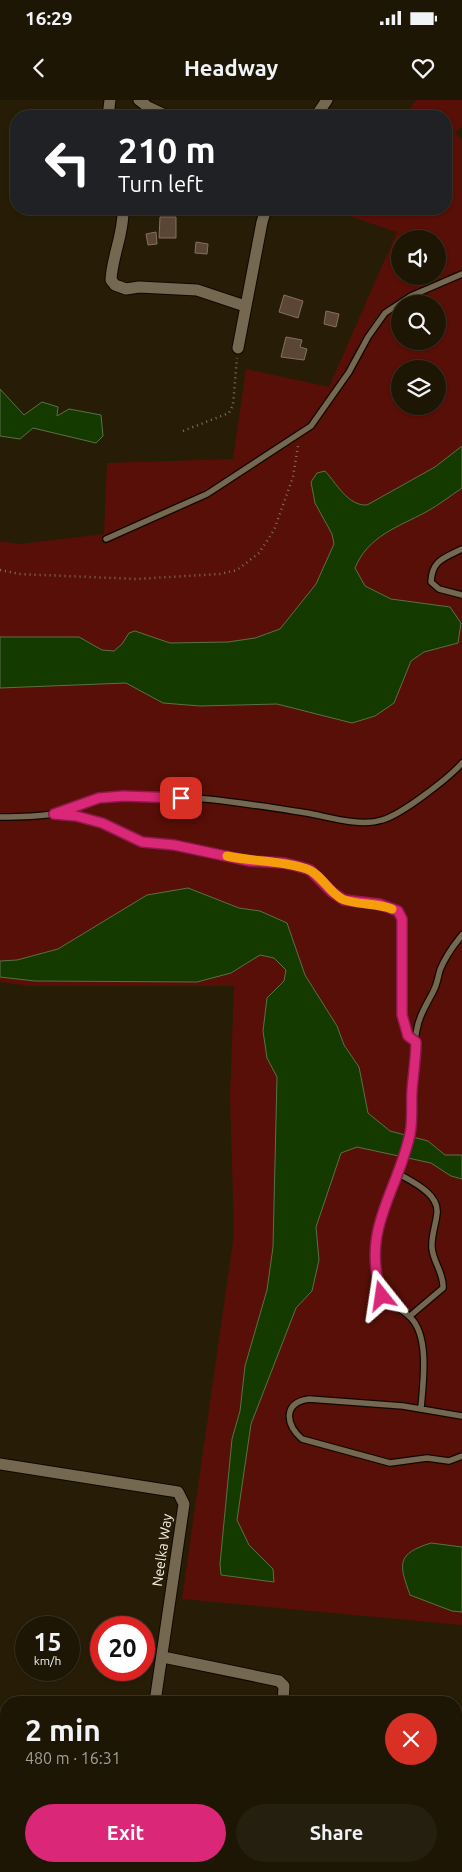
<!DOCTYPE html>
<meta charset="utf-8">
<style>
:root{--surface:#1d1605;--page:#251f0f;--text:#f1f3f6;--muted:#a09f9a;--line:#3b3527;--accent:#db2777}
body{margin:0;font-family:Ubuntu,sans-serif;background:var(--page);color:var(--text);height:100vh;display:flex;flex-direction:column;font-size:19px;white-space:nowrap}
*{box-sizing:border-box;margin:0}
p{font-size:16px;color:var(--muted)}
.icon{flex:none;width:28px;height:28px;fill:none;stroke:currentColor;stroke-width:2;stroke-linecap:round;stroke-linejoin:round}
.map{position:relative;flex:1;overflow:hidden}
.details{position:absolute;left:0px;top:1596px;width:462px;height:176px;display:flex;flex-direction:column;background:var(--surface);border-radius:20px 20px 0 0;box-shadow:0 1px 4px #0004,0 0 0 1px var(--line)}
.details>*{flex:none}
.banner{position:absolute;left:10px;top:10px;width:442px;height:105px;border-radius:20px;box-shadow:0 1px 4px #0004,0 0 0 1px var(--line);background:#202124;color:#fff;overflow:hidden}
.buttons{position:absolute;left:391px;top:130px;display:grid;gap:10px}
.buttons a{display:grid;place-items:center;width:55px;height:55px;border-radius:50%;background:var(--surface);box-shadow:0 1px 4px #0004,0 0 0 1px var(--line);font-size:25px}
.speed{position:absolute;left:15px;top:1516px;display:flex;gap:10px;font-size:25px;font-weight:700;text-align:center}
.speed>*{display:grid;place-content:center;width:65px;height:65px;border-radius:50%;background:var(--surface);box-shadow:0 1px 4px #0004,0 0 0 1px var(--line);line-height:1}
.speed small{font-size:12px;font-weight:400}
.speed .limit{border:8px solid #d22;background:#fff;color:#111}
.pin{position:absolute;display:grid;place-items:center;width:42px;height:42px;color:#fff;margin:-21px;border-radius:10px;box-shadow:0 2px 8px #0006}
.me{position:absolute;width:55px;margin:-28px;rotate:345deg;stroke-linejoin:round;filter:drop-shadow(0 0 4px #0008)}
.turn{display:flex;align-items:center;gap:18px;height:105px;padding:0 25px;font-size:22px}
.turn .icon{width:65px;height:65px;stroke-width:2.5}
.turn b{display:block;font-size:35px;line-height:42px}
.round{display:grid;place-items:center;flex:none;width:52px;height:52px;border-radius:26px;background:var(--page)}
.headline{display:flex;align-items:center;justify-content:space-between;height:85px;padding:0 25px}
h1{font-size:30px;font-weight:700;line-height:38px}
.primary-button{display:flex;gap:10px;margin-top:auto;padding:10px 25px}
.primary-button a{flex:1;height:58px;border-radius:30px;background:var(--accent);color:#fff;font-size:20px;font-weight:700;line-height:58px;text-align:center}
.primary-button a+a{background:var(--page);color:var(--text)}
.status{display:flex;justify-content:space-between;align-items:center;height:35px;padding:0 25px;background:var(--surface);direction:ltr}
.status svg{height:14px;fill:currentColor}
header{display:flex;justify-content:space-between;align-items:center;height:65px;padding:0 25px;background:var(--surface);font-size:22px;font-weight:700}
.map>svg:first-child{display:block}
.green{fill:#580f07;fill-rule:evenodd}
.water{fill:#143a00;stroke:#597145}
.building{fill:#5b4636;stroke:#866e5e}
.lines{fill:none;stroke-linecap:round;stroke-linejoin:round}
.lane-casing{stroke:#100700;stroke-width:8}
.street-casing{stroke:#100700;stroke-width:13}
.path{stroke:#7c7461;stroke-width:2.5;stroke-dasharray:1 4;stroke-linecap:butt}
.lane{stroke:#746851;stroke-width:5.5}
.street{stroke:#746851;stroke-width:11}
.route-casing{stroke:#8e194d;stroke-width:12}
.route{stroke:#db2777;stroke-width:9}
.slow{stroke:#f59e0b;stroke-width:9}
.labels{text-anchor:middle;dominant-baseline:central;stroke-width:5;stroke-linejoin:round;paint-order:stroke}
.street-label{font-size:14px;fill:#f9f2e5;stroke:#271d07}
</style>
<div class="status"><b>16:29</b><svg viewBox="0 0 49 12"><path d="M0 12V9h3v3zM5 12V6h3v6zM10 12V3h3v9zM15 12V0h3v12zM26 1h20v11H26zM47 4h2v5h-2z"/></svg></div>
<header><svg class="icon" aria-label="back" viewBox="0 0 24 24"><path d="M15 5l-7 7 7 7"/></svg>Headway<svg class="icon" aria-label="heart" viewBox="0 0 24 24"><path d="M12 20l-8-8c-3-5 5-10 8-4 3-6 11-1 8 4z"/></svg></header>
<div class="map">
<svg width="462" height="1772" viewBox="0 0 462 1772">
<rect width="100%" height="100%" fill="#271d07"/>
<path class="green" d="M416 0H462V27L455 32 462 40V1525L182 1499 234 1134 230 997 234 886H30L0 882V441L20 444 104 434 107 363 233 359 246 269 329 287 397 132 337 112 339 109H446V16H405ZM400 139H438V176H400ZM400 204H438V241H400ZM400 269H438V306H400Z"/>
<path class="water" d="M0 289 24 315 42 302 58 307 57 316 69 309 101 315 103 336 96 343 33 328 20 339 0 336Z
M462 346V388C450 396 439 405 426 412 398 427 368 436 355 468L365 486 391 499 450 507 461 523 458 543 424 552 411 561 394 603 375 616 352 623 277 604 200 606 163 603 126 583 0 588V537H79L102 550 114 551 122 544 129 533 135 531 170 543 228 542 255 538 280 529 316 484 334 444 332 434 315 403 311 382 317 373 325 371C337 384 348 406 367 405L435 367Z
M188 788 239 808 260 811 287 823 305 875 337 926 344 945 359 967 368 1013 390 1031 428 1041 445 1055H462V1079L451 1076 431 1063 357 1047 341 1053 316 1127 319 1160 312 1191 296 1208 251 1324 237 1420 249 1445 273 1469 274 1482 221 1475 220 1464 232 1339 240 1311 245 1266 267 1190 273 1147 277 977 267 958 263 931 267 898 284 881 286 870 274 858 260 855 231 873 197 882 35 881 0 877V861L17 860 58 849 147 795Z
M431 1443 462 1447V1512L452 1511 410 1495C399 1464 396 1454 431 1443Z"/>
<path class="building" d="M160 117H176V138H159Z
M156 132 157 144 148 145 146 134Z
M196 142 208 144 207 154 195 153Z
M284 195 303 201 298 218 279 212Z
M326 211 339 214 336 227 324 224Z
M286 237 302 240 300 247 307 249 304 260 281 257Z"/>
<g class="lines">
<defs>
<path id="lane" d="M106 439 207 394 311 326 349 272 368 237 385 213 411 196 462 174
M462 449C444 458 432 460 431 482L439 489 462 495
M54 714 76 716 102 723 141 742 174 745 249 761 285 763 310 770 332 792 344 800 379 804 398 811 402 819 401 915 408 936 416 942
M0 717C18 717 35 717 53 714 77 710 97 697 122 696 182 693 248 704 307 713 329 717 360 727 382 720 401 715 449 678 462 663
M399 1074C413 1082 439 1094 437 1113 436 1125 431 1135 432 1148 433 1162 444 1173 443 1188L410 1216
M421 1308C423 1283 430 1236 410 1217 394 1201 380 1206 375 1176 370 1138 383 1108 398 1075 404 1062 406 1048 409 1035 417 1003 410 961 417 929 419 915 427 904 433 892 437 885 438 877 440 870 445 857 453 846 462 835
M462 1316 403 1306 309 1299C282 1303 286 1325 302 1339L390 1363 427 1358 449 1361 462 1356"/>
<path id="street" d="M139 0 148 7 167 16
M108 16 110 0
M316 16 327 0
M123 109C124 134 112 156 111 180L115 185 126 189 139 187 197 190 245 206
M238 248 262 122 266 109
M0 1364 178 1392 184 1404 155 1602
M163 1557 279 1581 284 1586 283 1602
M0 1743 6 1747
M37 1766 46 1772
M123 1772 124 1766
M250 1772 252 1766"/>
</defs>
<use href="#lane" class="lane-casing"/>
<use href="#street" class="street-casing"/>
<path class="path" d="M183 331 229 313 233 305 237 258
M0 470 19 474 136 479 220 474 237 470 259 453 274 430 293 377 298 346"/>
<use href="#lane" class="lane"/>
<use href="#street" class="street"/>
</g>
<g class="lines">
<defs>
<path id="route" d="M181 698 123 696 99 698 54 714 76 716 102 723 142 742 174 745 249 761 284 763 297 766 310 770 332 792 344 800 379 804 398 811 402 819V915L408 936 416 942C416 958 413 975 412 991 411 1005 413 1019 410 1034 397 1094 360 1129 382 1196"/>
</defs>
<use href="#route" class="route-casing"/>
<use href="#route" class="route"/>
<path class="slow" d="M227 756C254 762 281 760 307 769 321 774 329 792 342 799 355 805 377 803 392 809"/>
</g>
<g class="labels">
<g class="street-label">
<text transform="translate(162 1450) rotate(-82)">Neelka Way</text>
</g>
</g>
</svg>
<div class="buttons">
<a><svg class="icon" aria-label="sound" viewBox="0 0 24 24"><path d="M4 9h4l5-4v14l-5-4H4zM17 9q2 3 0 6"/></svg></a>
<a><svg class="icon" aria-label="search" viewBox="0 0 24 24"><circle cx="10" cy="10" r="6"/><path d="M15 15l6 6"/></svg></a>
<a><svg class="icon" aria-label="layers" viewBox="0 0 24 24"><path d="M12 4l9 5-9 5-9-5zM3 14l9 5 9-5"/></svg></a>
</div>
<div class="speed"><div>15<small>km/h</small></div><div class="limit">20</div></div>
<div class="pin" style="left:181px;top:698px;background:#d93025"><svg class="icon" aria-label="arrive" viewBox="0 0 24 24"><path d="M6 21V4h12l-3 4 3 4H6"/></svg></div>
<svg class="me" style="left:382px;top:1196px" viewBox="-20 -20 40 40"><path d="M0-17L14 15 0 8-14 15z" fill="#db2777" stroke="#fff" stroke-width="4"/></svg>
<div class="banner">
<div class="turn"><svg class="icon" aria-label="left" viewBox="0 0 24 24"><path d="M17 20v-9H6M10 6l-5 5 5 5"/></svg><div><b>210 m</b>Turn left</div></div>
</div>
<section class="details">
<div class="headline"><div><h1>2 min</h1><p>480 m · 16:31</p></div><a class="round" style="background:#d93025;color:#fff"><svg class="icon" aria-label="close" viewBox="0 0 24 24"><path d="M6 6l12 12M18 6L6 18"/></svg></a></div>
<div class="primary-button"><a>Exit</a><a>Share</a></div>
</section>
</div>
